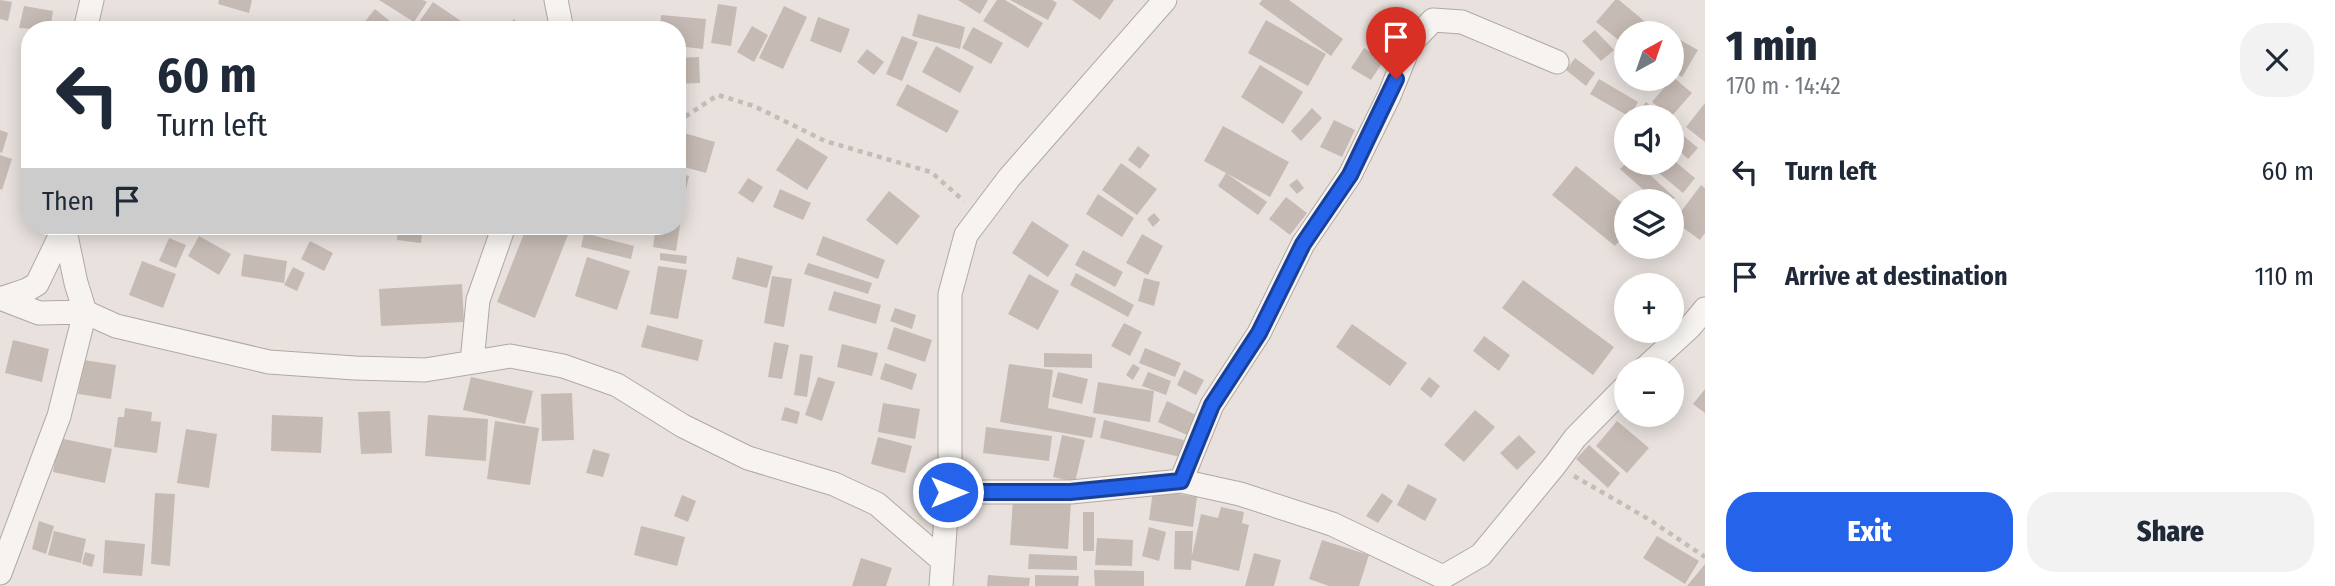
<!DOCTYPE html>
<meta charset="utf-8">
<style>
:root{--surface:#fff;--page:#f2f2f3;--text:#1f2937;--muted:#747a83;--accent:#2563eb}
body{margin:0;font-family:"Fira Sans Condensed",sans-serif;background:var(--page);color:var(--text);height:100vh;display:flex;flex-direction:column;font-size:26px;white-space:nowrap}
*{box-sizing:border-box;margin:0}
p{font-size:23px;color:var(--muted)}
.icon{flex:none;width:38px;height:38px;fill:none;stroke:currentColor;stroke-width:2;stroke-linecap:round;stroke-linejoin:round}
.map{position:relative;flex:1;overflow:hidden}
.details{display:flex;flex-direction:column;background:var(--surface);width:630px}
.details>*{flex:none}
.guide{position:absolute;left:21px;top:21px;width:665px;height:214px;border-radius:28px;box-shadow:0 4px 18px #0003;background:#fff;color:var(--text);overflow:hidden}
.needle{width:46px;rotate:40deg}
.fabs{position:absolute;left:1614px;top:21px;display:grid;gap:14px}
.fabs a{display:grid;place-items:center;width:70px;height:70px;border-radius:50%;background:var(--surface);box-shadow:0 4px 18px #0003;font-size:35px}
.pin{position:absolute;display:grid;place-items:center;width:60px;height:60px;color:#fff;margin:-72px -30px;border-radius:50% 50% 50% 0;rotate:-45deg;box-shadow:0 0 7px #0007}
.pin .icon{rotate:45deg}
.me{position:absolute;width:77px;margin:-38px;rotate:90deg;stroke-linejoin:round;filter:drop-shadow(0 0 5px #0008)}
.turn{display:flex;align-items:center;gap:24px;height:147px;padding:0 21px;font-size:32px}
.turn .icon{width:91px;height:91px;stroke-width:2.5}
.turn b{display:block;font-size:49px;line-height:60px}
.then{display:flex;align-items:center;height:66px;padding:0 21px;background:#0003;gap:14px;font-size:26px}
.round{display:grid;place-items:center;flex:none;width:74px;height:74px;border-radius:28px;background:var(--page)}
.summary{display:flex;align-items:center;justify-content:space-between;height:119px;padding:0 21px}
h1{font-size:42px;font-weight:800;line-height:52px}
.primary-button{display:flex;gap:14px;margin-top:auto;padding:14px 21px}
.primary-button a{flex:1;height:80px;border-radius:28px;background:var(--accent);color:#fff;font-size:28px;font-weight:800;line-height:80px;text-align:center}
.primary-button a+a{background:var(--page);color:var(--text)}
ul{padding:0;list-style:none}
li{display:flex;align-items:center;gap:21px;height:105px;padding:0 21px}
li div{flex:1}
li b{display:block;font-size:26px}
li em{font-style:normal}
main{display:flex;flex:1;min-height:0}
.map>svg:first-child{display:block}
.building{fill:#c6bbb4}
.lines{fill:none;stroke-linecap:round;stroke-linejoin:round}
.street-casing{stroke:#b2a8a2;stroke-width:25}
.path{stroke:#c3bcb7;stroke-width:4.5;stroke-dasharray:5 5;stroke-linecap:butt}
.street{stroke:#f6f3f0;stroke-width:23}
.route-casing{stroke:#184099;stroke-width:18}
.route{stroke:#2563eb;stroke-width:12}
</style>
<main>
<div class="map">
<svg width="1705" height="586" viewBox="0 0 1705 586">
<rect width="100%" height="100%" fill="#e8e1dd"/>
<path class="building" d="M0 0 12 2 8 21 0 19Z
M219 0H252L249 13 218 4Z
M379 0H423L427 2 414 22Z
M958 0H988L980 14Z
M997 0H1005L1043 23 1028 48 983 21Z
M1010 0H1052L1057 3 1048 20Z
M1072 0H1114L1100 20Z
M1262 0H1289L1343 39 1331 56 1259 4Z
M1615 0H1619L1649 25 1641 33H1626V46L1596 22Z
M433 2 461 21 455 30H430L419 22Z
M718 4 737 7 731 46 711 43Z
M24 6 53 11 50 30 19 28Z
M784 6 807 17 783 69 759 58Z
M375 9 401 30H368L362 25Z
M918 14 965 27 960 49 912 36Z
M661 15 706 19 703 49 677 46V30H660Z
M818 17 850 29 841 53 810 41Z
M514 19 526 30H504Z
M1266 20 1326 54 1308 86 1248 53Z
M631 23 632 30H599L598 27Z
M1654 24 1669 33H1648Z
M752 26 768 35 754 62 737 52Z
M973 27 1003 43 991 64 962 48Z
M1595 30 1614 50 1601 61 1582 41Z
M1671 35 1698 50 1682 77 1671 71Z
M902 36 918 42 902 81 886 74Z
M936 46 974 67 960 93 922 72Z
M1364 48 1384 60 1371 80 1351 68Z
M867 49 884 62 874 75 857 62Z
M699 57 700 83 677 84V58Z
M1575 58 1595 73 1586 86 1566 70Z
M1260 65 1303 92 1283 124 1241 97Z
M1673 77 1692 93 1671 117 1652 102Z
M1599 79 1638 102 1630 117 1590 94Z
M907 84 959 111 947 133 896 105Z
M1646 102 1657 111 1652 117H1634Z
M1705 103V142L1686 127Z
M1312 108 1322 118 1301 141 1291 131Z
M1334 120 1355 130 1342 157 1320 147Z
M1223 126 1289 162 1270 197 1204 161Z
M0 130 8 133 2 153 0 152Z
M1679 132 1698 148 1688 159 1671 143Z
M684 133 715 142 706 173 677 165V155Z
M797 138 828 157 807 190 776 170Z
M1138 146 1150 155 1140 169 1128 160Z
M0 155 12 159 2 190 0 189Z
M1671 158 1695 178 1683 193 1647 163H1671Z
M1121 163 1157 189 1137 215 1102 190Z
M1626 163H1637L1675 198 1672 201H1656L1620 169Z
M1576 166 1626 206V233L1615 246 1552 195Z
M677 173 689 176 685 194 677 192Z
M1226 173 1267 202 1258 215 1218 186Z
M748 178 763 187 753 203 738 193Z
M1297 179 1304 188 1297 194 1289 185Z
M1701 185 1705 188V233L1700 240 1674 221Z
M780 189 811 203 803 220 773 207Z
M889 191 920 216 897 245 866 220Z
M1098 194 1134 218 1122 237 1086 214Z
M1286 197 1307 213 1290 235 1269 219Z
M677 198 684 199 676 251 653 247 656 226H677Z
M1154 213 1160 220 1153 227 1147 219Z
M1032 221 1069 245 1048 277 1012 253Z
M398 226H423L421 243 397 240Z
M527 226H545L568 235 535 318 497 302Z
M584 233 634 246 631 259 581 247Z
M1142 234 1163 246 1148 275 1126 263Z
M199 236 231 254 219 275 188 256Z
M823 236 885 260 878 279 816 255Z
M169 238 186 245 176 268 159 261Z
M310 241 333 253 324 271 301 259Z
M1628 247H1653L1643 259Z
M1083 250 1123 272 1115 287 1075 265Z
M660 253 687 256 686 264 660 260Z
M244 254 287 261 284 283 241 276Z
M587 257 630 271 617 310 575 296Z
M737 257 773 266 767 288 732 279Z
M142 261 176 274 163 308 129 295Z
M808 263 872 283 868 294 804 274Z
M658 266 687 270 678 319 650 314Z
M293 267 305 273 297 291 284 285Z
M1076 273 1134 305 1128 317 1070 285Z
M1029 274 1059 291 1038 330 1008 314Z
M772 276 792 279 784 327 764 323Z
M1144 278 1160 282 1154 306 1138 301Z
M1523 280 1614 347 1593 375 1502 308Z
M462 284 464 322 381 326 379 289Z
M834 291 881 305 876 324 828 310Z
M895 308 916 315 912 329 890 321Z
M1124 323 1142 332 1130 356 1111 346Z
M1352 324 1407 363 1390 386 1336 347Z
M647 325 703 340 698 361 641 347Z
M894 327 932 340 925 362 887 349Z
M1484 336 1510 355 1499 371 1473 351Z
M13 340 49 349 42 382 5 373Z
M774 342 789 345 782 379 768 377Z
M842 344 878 353 872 376 837 367Z
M1145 348 1181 363 1175 377 1139 363Z
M1044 353 1092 354V368L1044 367Z
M800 354 813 356 807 397 794 395Z
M84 360 116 365 111 399 78 394Z
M885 363 917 374 912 390 880 379Z
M1009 364 1053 370 1048 408 1096 418 1092 438 1000 422Z
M1133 364 1140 368 1133 380 1126 375Z
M1184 370 1204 380 1196 395 1177 385Z
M1058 372 1088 379 1082 404 1052 397Z
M1148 372 1171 381 1166 395 1142 386Z
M471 377 533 391 525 424 463 410Z
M818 377 835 382 822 421 805 415Z
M1429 377 1440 386 1431 398 1420 389Z
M1098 382 1154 391 1150 422 1093 413Z
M1705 389V413L1693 404Z
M572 393 574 440 542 441 541 394Z
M1167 401 1196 415 1187 435 1158 422Z
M883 403 920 409 915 439 878 432Z
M785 407 800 412 797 424 781 420Z
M125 408 152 412 151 421 161 422 157 453 114 447 118 417H124Z
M1475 410 1495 427 1464 462 1444 445Z
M390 411 392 453 361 454 358 412Z
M272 415 323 417 321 453 271 451Z
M428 415 488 419 486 461 425 456Z
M1104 420 1184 440 1180 457 1100 438Z
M495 421 539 428 530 485 487 479Z
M1617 421 1649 448 1627 473 1596 446Z
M986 427 1052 436 1049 461 983 453Z
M186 429 217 434 209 488 177 483Z
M1062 435 1085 440 1075 482 1053 477Z
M1519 435 1536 452 1517 470 1500 453Z
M878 437 912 446 905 473 871 464Z
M59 438 112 449 105 483 53 472Z
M1589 445 1620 473 1608 488 1576 459Z
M593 449 610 454 603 477 586 473Z
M1408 484 1437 499 1425 521 1397 505Z
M1153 490 1197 497 1193 527 1149 520Z
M155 493 175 494 170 566 151 564Z
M1382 493 1393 501 1378 523 1366 516Z
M682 495 696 501 688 522 674 516Z
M1013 498 1071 501 1068 549 1010 545Z
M1221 507 1244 512 1242 523 1249 525 1239 571 1191 560 1201 514 1218 518Z
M1083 512H1094V551H1083Z
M39 521 54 526 46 554 32 549Z
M641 526 685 537 677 566 634 555Z
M1149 527 1166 532 1159 561 1142 556Z
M54 531 86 539 81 563 48 555Z
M1175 531H1193L1191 570 1174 569Z
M1657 536 1699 561 1685 584 1643 558Z
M1097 538 1133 540 1132 566 1095 565Z
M105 540 145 544 142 576 103 573Z
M1322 540 1369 555 1359 586H1329L1309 579Z
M85 552 95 555 92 567 82 564Z
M1254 553 1281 560 1274 586H1245Z
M1029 554 1077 556V570L1028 569Z
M861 558 892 568 886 586H852Z
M1705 564V586H1687Z
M1094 570 1144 571V586H1095Z
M988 575 1030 578 1029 586H987Z
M1035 575 1079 576 1078 586H1035Z"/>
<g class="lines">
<defs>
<path id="street" d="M556 0 562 30
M85 30 92 0
M0 298 39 313 85 312 116 326 269 362 355 368 425 370 510 356 563 366 617 385 683 426 748 458 834 484 877 504 943 561
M3 298 27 290 37 284 64 228
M472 362 478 300 504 226
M1644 369 1690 327 1705 309
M1181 481 1212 405 1259 333 1303 244 1350 175 1389 96 1410 44 1433 20 1462 22 1557 62
M948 492H1071L1181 481 1240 494 1332 524 1443 577 1481 555 1555 465 1575 438 1626 386
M0 573 59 416 85 312 76 283 64 226
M941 586 950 460V294L966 235 1009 178 1165 0"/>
</defs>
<use href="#street" class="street-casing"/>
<path class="path" d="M677 122 718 95 754 106 825 141 931 172 964 201
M1574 476 1650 520 1705 557"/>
<use href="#street" class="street"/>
</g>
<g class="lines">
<defs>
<path id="route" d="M948 492H1070L1181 481 1212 405 1259 333 1303 244 1350 175 1396 79"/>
</defs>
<use href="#route" class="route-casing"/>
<use href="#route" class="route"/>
</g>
</svg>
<div class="fabs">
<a><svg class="needle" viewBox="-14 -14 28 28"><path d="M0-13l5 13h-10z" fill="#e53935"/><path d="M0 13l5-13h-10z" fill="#747a83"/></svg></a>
<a><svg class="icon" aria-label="sound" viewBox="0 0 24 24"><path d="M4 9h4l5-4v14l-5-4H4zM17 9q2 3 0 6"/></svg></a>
<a><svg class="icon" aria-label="layers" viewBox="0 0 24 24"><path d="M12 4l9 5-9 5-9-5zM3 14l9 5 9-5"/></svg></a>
<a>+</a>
<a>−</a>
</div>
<div class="pin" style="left:1396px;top:79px;background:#d93025"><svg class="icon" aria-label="arrive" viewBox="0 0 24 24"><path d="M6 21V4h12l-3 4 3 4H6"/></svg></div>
<svg class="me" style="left:948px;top:492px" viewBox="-20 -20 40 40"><circle r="17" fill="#2563eb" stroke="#fff" stroke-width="3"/><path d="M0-11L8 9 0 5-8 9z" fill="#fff"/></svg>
<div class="guide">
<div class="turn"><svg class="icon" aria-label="left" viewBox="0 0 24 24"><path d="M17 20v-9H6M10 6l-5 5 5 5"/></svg><div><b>60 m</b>Turn left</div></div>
<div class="then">Then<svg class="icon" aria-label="arrive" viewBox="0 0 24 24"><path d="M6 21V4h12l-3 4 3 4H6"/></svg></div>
</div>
</div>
<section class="details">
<div class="summary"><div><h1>1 min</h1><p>170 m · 14:42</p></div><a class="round"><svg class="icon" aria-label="close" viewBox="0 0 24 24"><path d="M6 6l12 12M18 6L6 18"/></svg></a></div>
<ul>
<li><svg class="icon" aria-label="left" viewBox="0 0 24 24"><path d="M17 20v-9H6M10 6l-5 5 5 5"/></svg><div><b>Turn left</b></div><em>60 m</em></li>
<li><svg class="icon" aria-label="arrive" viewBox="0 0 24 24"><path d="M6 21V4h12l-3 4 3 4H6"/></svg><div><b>Arrive at destination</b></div><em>110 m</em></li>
</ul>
<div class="primary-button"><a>Exit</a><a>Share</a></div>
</section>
</main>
